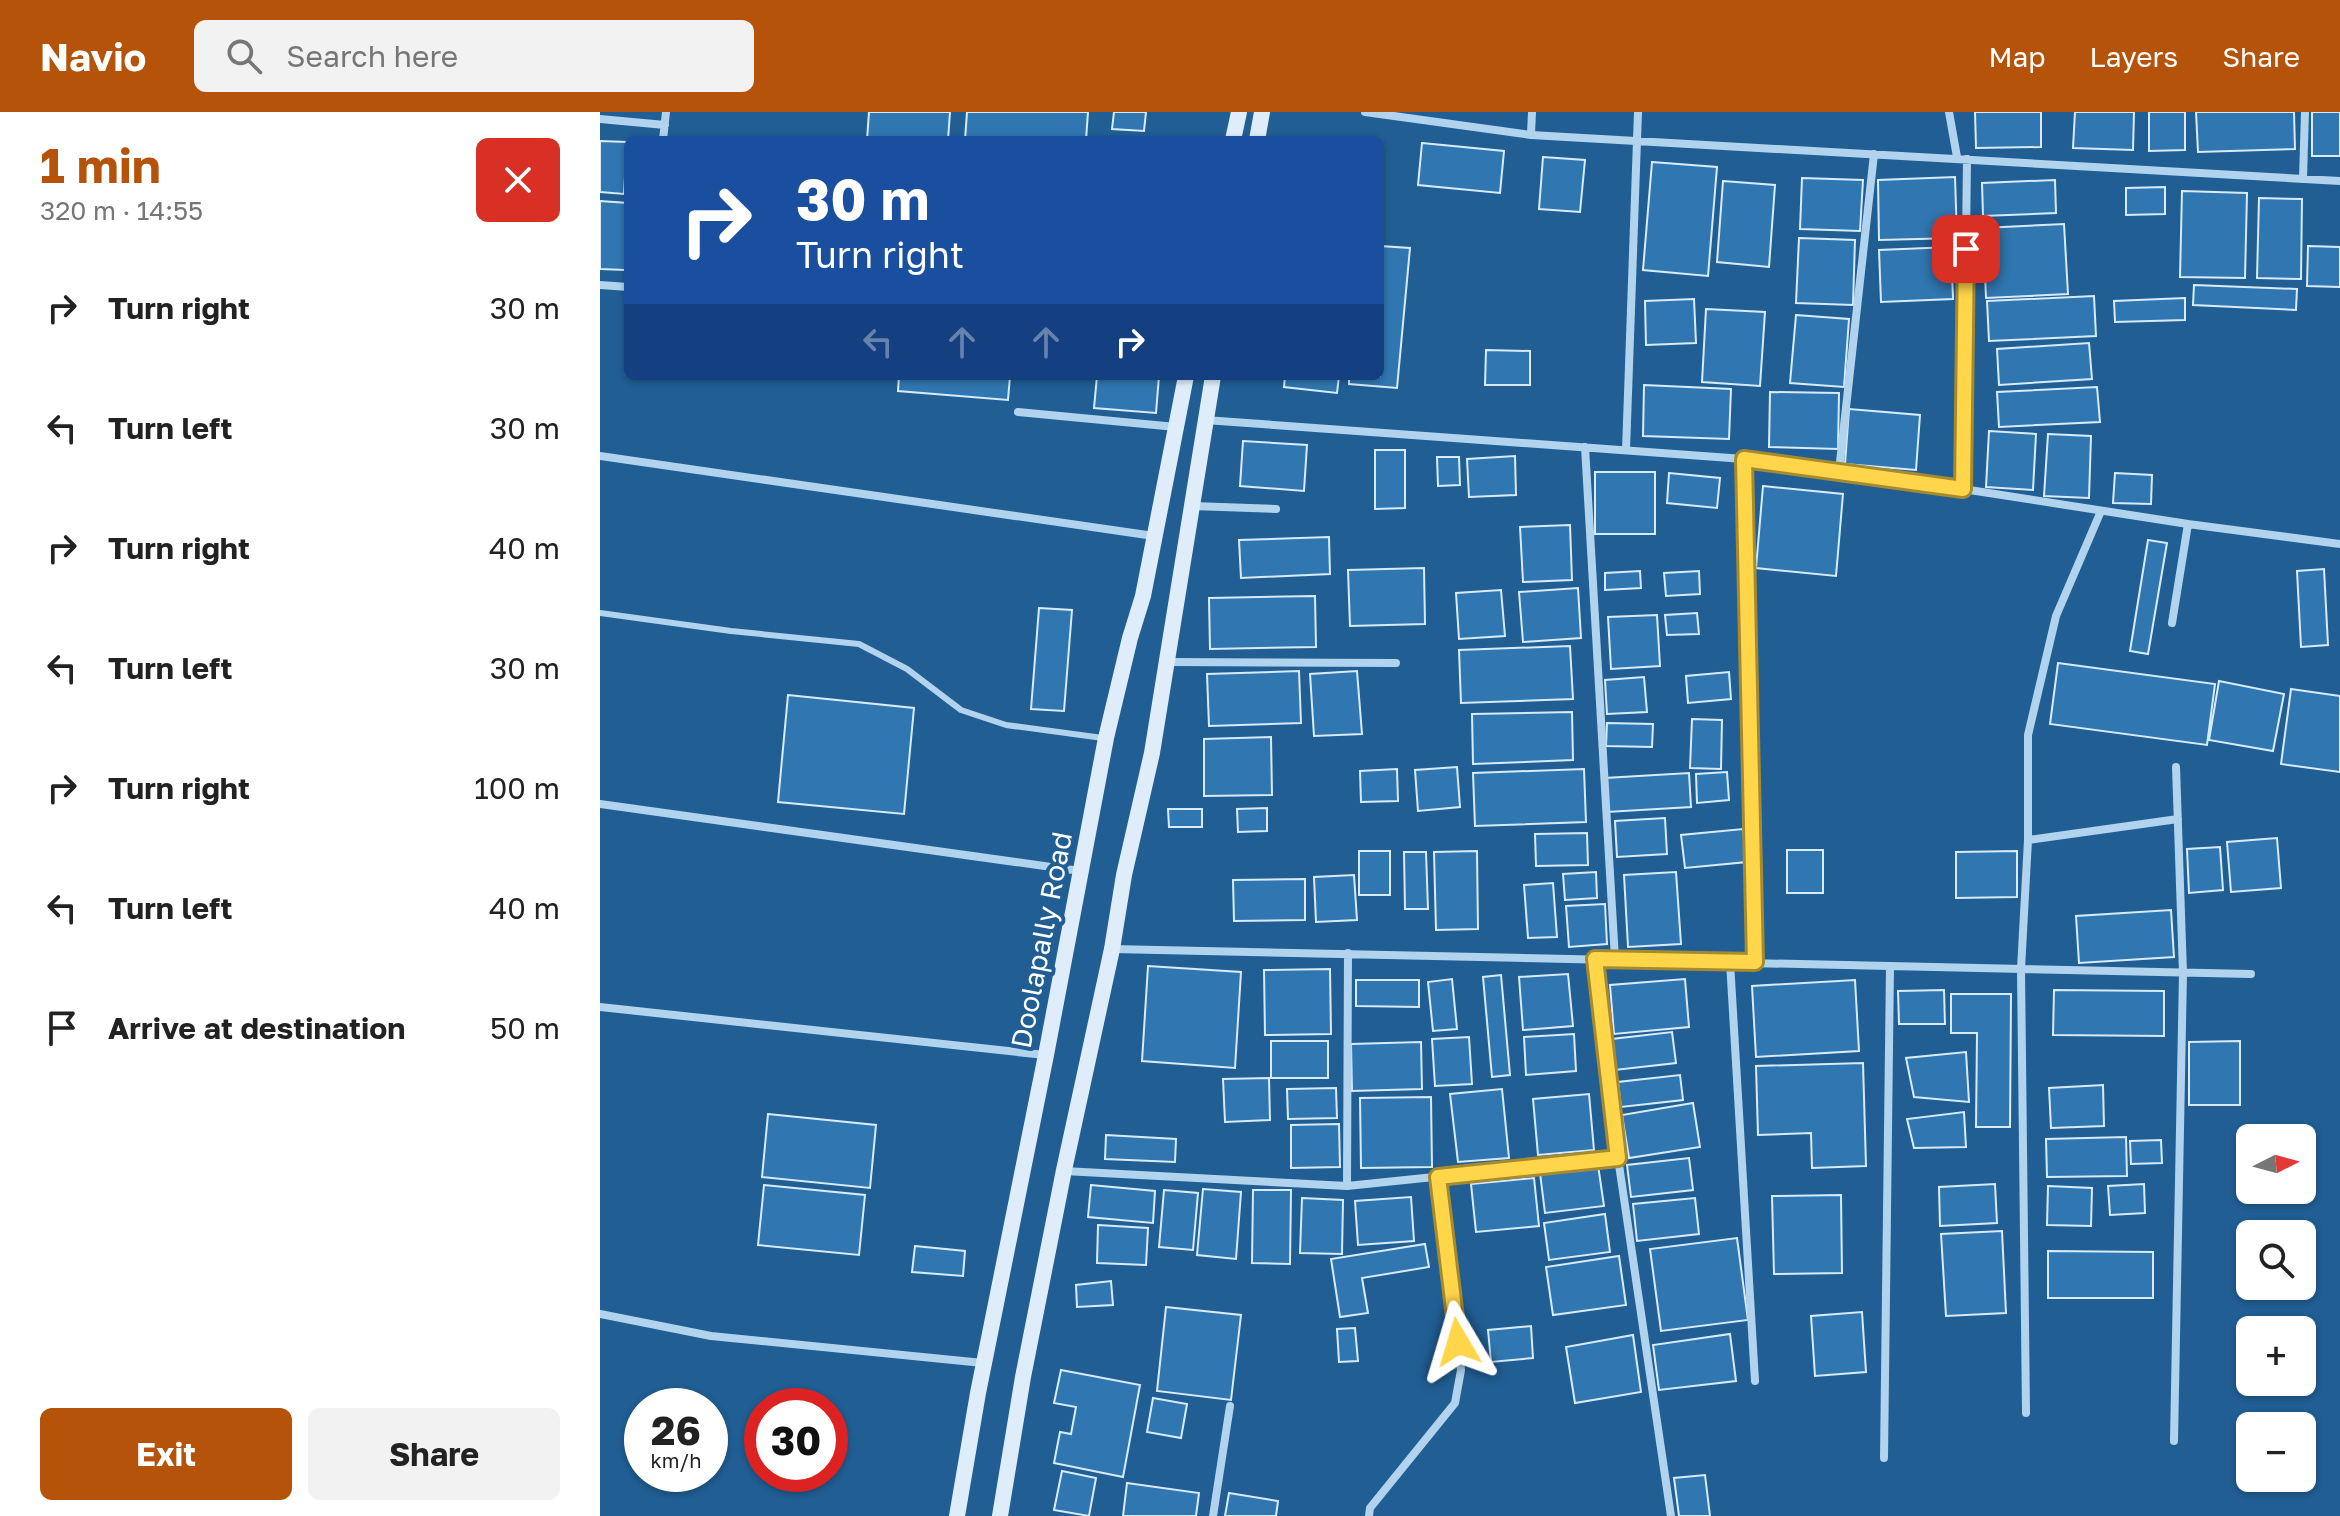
<!DOCTYPE html>
<meta charset="utf-8">
<style>
:root{--surface:#fff;--page:#f2f2f2;--text:#222;--muted:#767676;--accent:#b45309}
body{margin:0;font-family:"Golos Text",sans-serif;background:var(--page);color:var(--text);height:100vh;display:flex;flex-direction:column;font-size:30px;white-space:nowrap}
*{box-sizing:border-box;margin:0}
p{font-size:26px;color:var(--muted)}
.icon{flex:none;width:44px;height:44px;fill:none;stroke:currentColor;stroke-width:2;stroke-linecap:round;stroke-linejoin:round}
.map{position:relative;flex:1;overflow:hidden}
.details{display:flex;flex-direction:column;background:var(--surface);width:600px}
.details>*{flex:none}
.banner{position:absolute;left:24px;top:24px;width:760px;height:244px;border-radius:12px;box-shadow:0 2px 6px #0004;background:#1a4fa0;color:#fff;overflow:hidden}
.needle{width:52px;rotate:84deg}
.fabs{position:absolute;left:1636px;top:1012px;display:grid;gap:16px}
.fabs a{display:grid;place-items:center;width:80px;height:80px;border-radius:12px;background:var(--surface);box-shadow:0 2px 6px #0004;font-size:40px}
.speed{position:absolute;left:24px;top:1276px;display:flex;gap:16px;font-size:40px;font-weight:700;text-align:center}
.speed>*{display:grid;place-content:center;width:104px;height:104px;border-radius:50%;background:var(--surface);box-shadow:0 2px 6px #0004;line-height:1}
.speed small{font-size:20px;font-weight:400}
.speed .limit{border:12px solid #d22;background:#fff;color:#111}
.pin{position:absolute;display:grid;place-items:center;width:68px;height:68px;color:#fff;margin:-34px;border-radius:16px;box-shadow:0 4px 12px #0006}
.me{position:absolute;width:88px;margin:-44px;rotate:353deg;stroke-linejoin:round;filter:drop-shadow(0 0 6px #0008)}
.turn{display:flex;align-items:center;gap:28px;height:168px;padding:0 40px;font-size:36px}
.turn .icon{width:104px;height:104px;stroke-width:2.5}
.turn b{display:block;font-size:56px;line-height:68px}
.lanes{display:flex;align-items:center;height:76px;padding:0 40px;background:#0003;justify-content:center;gap:40px;direction:ltr}
.lanes .off{opacity:.35}
.round{display:grid;place-items:center;flex:none;width:84px;height:84px;border-radius:12px;background:var(--page)}
.summary{display:flex;align-items:center;justify-content:space-between;height:136px;padding:0 40px}
h1{font-size:48px;font-weight:700;line-height:60px;color:var(--accent)}
.primary-button{display:flex;gap:16px;margin-top:auto;padding:16px 40px}
.primary-button a{flex:1;height:92px;border-radius:12px;background:var(--accent);color:#fff;font-size:32px;font-weight:700;line-height:92px;text-align:center}
.primary-button a+a{background:var(--page);color:var(--text)}
ul{padding:0;list-style:none}
li{display:flex;align-items:center;gap:24px;height:120px;padding:0 40px}
li div{flex:1}
li b{display:block;font-size:30px}
li em{font-style:normal}
header{display:flex;align-items:center;gap:48px;box-sizing:border-box;height:112px;padding:0 40px;background:var(--accent);color:#fff}
header strong{font-size:38px}
nav{display:flex;gap:44px;margin-inline-start:auto;font-size:28px}
.search{width:560px;height:72px;background:var(--page);display:flex;align-items:center;gap:20px;box-sizing:border-box;padding:0 28px;border-radius:12px;color:var(--muted);font-size:30px}
main{display:flex;flex:1;min-height:0}
.map>svg:first-child{display:block}
.building{fill:#3076b0;stroke:#d8ebfa;stroke-width:2}
.lines{fill:none;stroke-linecap:round;stroke-linejoin:round}
.lane{stroke:#b2d3ed;stroke-width:6}
.street{stroke:#b2d3ed;stroke-width:8}
.secondary{stroke:#dfedfa;stroke-width:16}
.route-casing{stroke:#a68a30;stroke-width:20}
.route{stroke:#ffd54a;stroke-width:14}
.labels{text-anchor:middle;dominant-baseline:central;stroke-width:8;stroke-linejoin:round;paint-order:stroke}
.street-label{font-size:28px;fill:#fff;stroke:#205e93}
</style>
<header>
<strong>Navio</strong>
<div class="search"><svg class="icon" aria-label="search" viewBox="0 0 24 24"><circle cx="10" cy="10" r="6"/><path d="M15 15l6 6"/></svg>Search here</div>
<nav><a>Map</a><a>Layers</a><a>Share</a></nav>
</header>
<main>
<section class="details">
<div class="summary"><div><h1>1 min</h1><p>320 m · 14:55</p></div><a class="round" style="background:#d93025;color:#fff"><svg class="icon" aria-label="close" viewBox="0 0 24 24"><path d="M6 6l12 12M18 6L6 18"/></svg></a></div>
<ul>
<li><svg class="icon" aria-label="right" viewBox="0 0 24 24"><path d="M7 20v-9h11M14 6l5 5-5 5"/></svg><div><b>Turn right</b></div><em>30 m</em></li>
<li><svg class="icon" aria-label="left" viewBox="0 0 24 24"><path d="M17 20v-9H6M10 6l-5 5 5 5"/></svg><div><b>Turn left</b></div><em>30 m</em></li>
<li><svg class="icon" aria-label="right" viewBox="0 0 24 24"><path d="M7 20v-9h11M14 6l5 5-5 5"/></svg><div><b>Turn right</b></div><em>40 m</em></li>
<li><svg class="icon" aria-label="left" viewBox="0 0 24 24"><path d="M17 20v-9H6M10 6l-5 5 5 5"/></svg><div><b>Turn left</b></div><em>30 m</em></li>
<li><svg class="icon" aria-label="right" viewBox="0 0 24 24"><path d="M7 20v-9h11M14 6l5 5-5 5"/></svg><div><b>Turn right</b></div><em>100 m</em></li>
<li><svg class="icon" aria-label="left" viewBox="0 0 24 24"><path d="M17 20v-9H6M10 6l-5 5 5 5"/></svg><div><b>Turn left</b></div><em>40 m</em></li>
<li><svg class="icon" aria-label="arrive" viewBox="0 0 24 24"><path d="M6 21V4h12l-3 4 3 4H6"/></svg><div><b>Arrive at destination</b></div><em>50 m</em></li>
</ul>
<div class="primary-button"><a>Exit</a><a>Share</a></div>
</section>
<div class="map">
<svg width="1740" height="1404" viewBox="0 0 1740 1404">
<rect width="100%" height="100%" fill="#205e93"/>
<path class="building" d="M269 0H350L348 28H267Z
M367 0H488L486 28H365Z
M514 0H546L544 19 512 17Z
M1375 0H1441V35L1376 36Z
M1475 0H1534L1533 38 1473 36Z
M1549 0H1585V38L1549 39Z
M1596 0H1694L1695 37 1598 40Z
M1712 0H1740V44H1712Z
M0 29 27 30 24 82 0 80Z
M822 31 904 39 900 81 818 73Z
M943 45 985 48 980 100 939 97Z
M1052 50 1117 55 1108 164 1043 158Z
M1355 65 1357 126 1279 128 1278 68Z
M1202 66 1263 68 1260 119 1200 117Z
M1455 68 1456 101 1383 104 1382 71Z
M1123 69 1175 73 1169 155 1117 150Z
M1565 75V102L1526 103V76Z
M1582 79 1647 81 1645 166 1580 165Z
M1659 86 1702 87 1701 167 1657 166Z
M0 89 28 91 25 158 0 157Z
M1464 112 1468 182 1386 186 1383 116Z
M1199 126 1255 128 1253 193 1196 191Z
M780 134 810 136 797 276 749 272V264H780Z
M1708 134 1740 135V175L1707 174Z
M1351 135 1353 187 1281 190 1279 138Z
M1594 173 1697 177 1696 198 1593 193Z
M1494 184 1496 224 1389 229 1387 189Z
M1585 186V208L1515 210 1514 189Z
M1094 187 1096 231 1046 233 1045 189Z
M1106 197 1165 200 1160 274 1102 270Z
M1196 203 1249 207 1244 275 1190 271Z
M1489 231 1492 267 1399 273 1397 237Z
M886 238 930 239V273H885Z
M299 264H410L408 288 298 279Z
M497 264H559L556 301 494 296Z
M685 264H739L737 281 684 275Z
M1044 273 1131 277 1129 327 1043 324Z
M1497 275 1500 310 1399 315 1397 280Z
M1170 280 1239 281 1238 337 1169 335Z
M1249 297 1320 303 1316 358 1245 352Z
M1389 319 1436 322 1433 378 1386 375Z
M1448 322 1491 324 1489 386 1444 384Z
M643 329 707 333 704 379 640 374Z
M775 338H805V396L775 397Z
M915 344 916 383 869 385 867 347Z
M837 345H859L860 373 838 374Z
M995 360H1055V422H995Z
M1069 361 1120 366 1117 396 1067 391Z
M1515 361 1552 363 1551 392 1513 391Z
M1163 374 1243 382 1236 464 1156 456Z
M970 413 972 468 923 470 920 415Z
M729 425 730 462 641 466 639 428Z
M1548 428 1567 431 1548 542 1530 539Z
M824 456 825 512 750 514 748 458Z
M1724 457 1728 533 1701 535 1697 459Z
M1040 459 1041 476 1005 478V461Z
M1099 459 1100 482 1066 484 1064 461Z
M978 476 981 526 923 530 919 480Z
M901 478 905 524 859 527 856 481Z
M715 484 716 535 610 537 609 486Z
M439 496 472 498 464 599 431 597Z
M1097 501 1099 522 1067 523 1065 503Z
M1057 503 1060 554 1011 557 1008 505Z
M970 534 973 587 861 591 859 538Z
M1458 551 1615 572 1607 633 1450 612Z
M699 559 701 611 609 614 607 562Z
M757 559 762 622 714 624 710 562Z
M1129 560 1131 587 1088 591 1086 564Z
M1044 565 1047 600 1007 602 1005 568Z
M1619 569 1684 582 1673 639 1609 628Z
M1691 577 1740 584V660L1681 652Z
M188 583 314 596 304 702 178 690Z
M972 600 973 648 873 652 872 602Z
M1092 607 1122 608 1121 657 1090 656Z
M1007 611 1053 612 1052 635 1006 634Z
M671 625 672 683 604 684V627Z
M857 655 860 695 818 699 815 658Z
M797 657 798 689 761 690 760 659Z
M984 657 986 710 875 714 873 661Z
M1127 660 1129 688 1097 691 1096 662Z
M1089 661 1091 695 1007 700 1005 666Z
M667 696V719L638 720 637 697Z
M568 697H602V715H569Z
M1065 706 1067 742 1017 745 1015 709Z
M1143 717 1147 750 1085 756 1081 723Z
M987 721 988 753 936 754 935 722Z
M1677 726 1681 776 1631 780 1627 730Z
M1620 735 1623 778 1589 781 1587 737Z
M1187 738H1223V781H1187Z
M759 739H790V783H759Z
M877 739 878 817 836 818 834 740Z
M1417 739V785L1356 786V740Z
M804 740H826L828 797H805Z
M996 760 997 786 965 788 963 762Z
M1076 760 1081 832 1028 835 1024 763Z
M754 763 757 808 716 810 714 765Z
M705 767V808L634 809 633 768Z
M953 771 957 825 928 826 924 773Z
M1005 792 1007 832 969 835 966 794Z
M1571 798 1574 845 1479 851 1476 804Z
M548 854 641 860 635 956 542 949Z
M730 857 731 922 665 923 664 858Z
M968 862 973 914 923 918 919 865Z
M901 863 910 963 892 965 883 865Z
M852 867 857 917 833 919 828 870Z
M1085 867 1089 915 1014 922 1010 873Z
M756 868H819V895L756 894Z
M1255 868 1259 939 1156 945 1152 874Z
M1344 878 1345 912H1299L1298 879Z
M1454 878 1564 879V924L1453 923Z
M1351 882H1411L1410 1015H1376L1377 921H1351Z
M1072 920 1076 951 1015 958 1012 927Z
M974 922 976 959 926 963 924 925Z
M869 925 872 972 835 974 832 927Z
M671 929H728V966H671Z
M1640 929V993H1589V930Z
M821 930 822 977 752 979 751 932Z
M1366 940 1369 990 1314 985 1306 946Z
M1263 951 1266 1054 1212 1056 1211 1021 1158 1023 1156 954Z
M1080 963 1083 988 1021 995 1018 970Z
M669 966 670 1008 625 1010 623 967Z
M1503 973 1504 1014 1451 1016 1449 976Z
M736 976 737 1006 688 1007 687 977Z
M902 977 909 1046 858 1050 850 982Z
M989 982 994 1038 938 1043 933 987Z
M831 985 832 1055 761 1056 760 986Z
M1093 991 1100 1035 1029 1046 1022 1003Z
M1364 1000 1366 1035 1314 1036 1307 1007Z
M168 1002 276 1013 270 1076 162 1065Z
M739 1012 740 1055 691 1056V1013Z
M506 1023 576 1027 575 1050 505 1047Z
M1526 1025 1527 1064 1447 1065 1446 1027Z
M1561 1028 1562 1051 1531 1052 1530 1029Z
M1089 1046 1093 1078 1031 1085 1027 1053Z
M998 1053 1004 1094 945 1101 940 1061Z
M934 1066 939 1114 876 1120 871 1072Z
M1395 1072 1397 1111 1340 1114 1339 1075Z
M1544 1072 1545 1101 1510 1103 1508 1074Z
M164 1073 265 1083 259 1143 158 1133Z
M491 1073 555 1079 553 1111 488 1105Z
M1448 1074 1492 1076 1491 1114 1447 1113Z
M603 1077 641 1080 636 1147 597 1143Z
M564 1078 598 1081 593 1138 559 1135Z
M653 1078H691L690 1152 652 1151Z
M1241 1083 1242 1161 1174 1162 1172 1084Z
M811 1085 814 1129 758 1133 755 1089Z
M702 1086 743 1088 742 1142 700 1141Z
M1095 1086 1099 1122 1037 1129 1033 1092Z
M1005 1102 1010 1140 949 1148 944 1111Z
M498 1113 548 1116 546 1153 497 1151Z
M1402 1119 1406 1201 1346 1204 1341 1122Z
M1137 1126 1148 1208 1061 1219 1050 1137Z
M825 1132 829 1155 762 1166 768 1201 740 1205 731 1147Z
M315 1134 365 1139 363 1164 312 1160Z
M1448 1139 1553 1140V1186H1448Z
M1019 1144 1026 1193 953 1203 946 1155Z
M511 1169 513 1193 477 1195 476 1173Z
M566 1195 641 1203 631 1288 557 1279Z
M1262 1200 1266 1260 1215 1264 1211 1204Z
M931 1214 933 1246 891 1250 888 1218Z
M755 1216 758 1249 739 1250 737 1217Z
M1130 1222 1136 1269 1059 1278 1053 1233Z
M1033 1223 1041 1280 975 1291 966 1235Z
M461 1258 540 1273 523 1365 454 1351 460 1320 471 1322 476 1295 454 1291Z
M553 1286 587 1292 581 1326 547 1320Z
M462 1359 496 1366 489 1404 454 1398Z
M1105 1363 1110 1404H1079L1074 1366Z
M527 1371 599 1381 596 1404H523Z
M629 1381 678 1389 676 1404H625Z"/>
<g class="lines">
<path class="lane" d="M0 501 131 519 259 532 307 557 361 598 406 613 503 626"/>
<path class="street" d="M765 0 931 23 1740 69
M1349 0 1357 45
M0 7 65 13
M931 23 932 0
M63 28 66 0
M1703 66 1705 0
M0 173 28 175
M418 300 576 315
M605 308 1144 347 1363 377 1588 412 1740 432
M985 335 1015 847
M1026 338 1038 0
M0 344 554 424
M1144 347 1155 850
M1239 359 1274 42
M1363 377 1367 47
M592 394 676 397
M1572 511 1588 412
M568 550 796 551
M0 692 480 759
M1428 728 1578 707
M512 837 1651 862
M995 847 1018 1046 1071 1404
M1130 850 1155 1269
M0 895 445 943
M464 1059 747 1074 1018 1046
M747 1074 748 841
M0 1202 111 1224 383 1251
M1426 1301 1421 857 1428 728V623L1456 504 1501 399
M1574 1329 1583 861 1576 655
M1284 1346 1290 854
M613 1404 630 1294
M769 1404 770 1396 855 1291 861 1258 838 1065"/>
<path class="secondary" d="M633 28 639 0
M657 28 662 0
M357 1404 378 1281 446 943 506 626 530 526 543 484 586 264
M400 1404 423 1265 464 1058 512 837 524 763 552 641 613 264"/>
</g>
<g class="lines">
<defs>
<path id="route" d="M858 1230 838 1065 1018 1046 995 847 1155 850 1144 347 1363 377 1366 137"/>
</defs>
<use href="#route" class="route-casing"/>
<use href="#route" class="route"/>
</g>
<g class="labels">
<g class="street-label">
<text transform="translate(441 828) rotate(-79)">Doolapally Road</text>
</g>
</g>
</svg>
<div class="fabs">
<a><svg class="needle" viewBox="-14 -14 28 28"><path d="M0-13l5 13h-10z" fill="#e53935"/><path d="M0 13l5-13h-10z" fill="#767676"/></svg></a>
<a><svg class="icon" aria-label="search" viewBox="0 0 24 24"><circle cx="10" cy="10" r="6"/><path d="M15 15l6 6"/></svg></a>
<a>+</a>
<a>−</a>
</div>
<div class="speed"><div>26<small>km/h</small></div><div class="limit">30</div></div>
<div class="pin" style="left:1366px;top:137px;background:#d93025"><svg class="icon" aria-label="arrive" viewBox="0 0 24 24"><path d="M6 21V4h12l-3 4 3 4H6"/></svg></div>
<svg class="me" style="left:858px;top:1230px" viewBox="-20 -20 40 40"><path d="M0-17L14 15 0 8-14 15z" fill="#ffd54a" stroke="#fff" stroke-width="4"/></svg>
<div class="banner">
<div class="turn"><svg class="icon" aria-label="right" viewBox="0 0 24 24"><path d="M7 20v-9h11M14 6l5 5-5 5"/></svg><div><b>30 m</b>Turn right</div></div>
<div class="lanes"><svg class="icon off" aria-label="left" viewBox="0 0 24 24"><path d="M17 20v-9H6M10 6l-5 5 5 5"/></svg><svg class="icon off" aria-label="ahead" viewBox="0 0 24 24"><path d="M12 20V5M6 11l6-6 6 6"/></svg><svg class="icon off" aria-label="ahead" viewBox="0 0 24 24"><path d="M12 20V5M6 11l6-6 6 6"/></svg><svg class="icon" aria-label="right" viewBox="0 0 24 24"><path d="M7 20v-9h11M14 6l5 5-5 5"/></svg></div>
</div>
</div>
</main>
